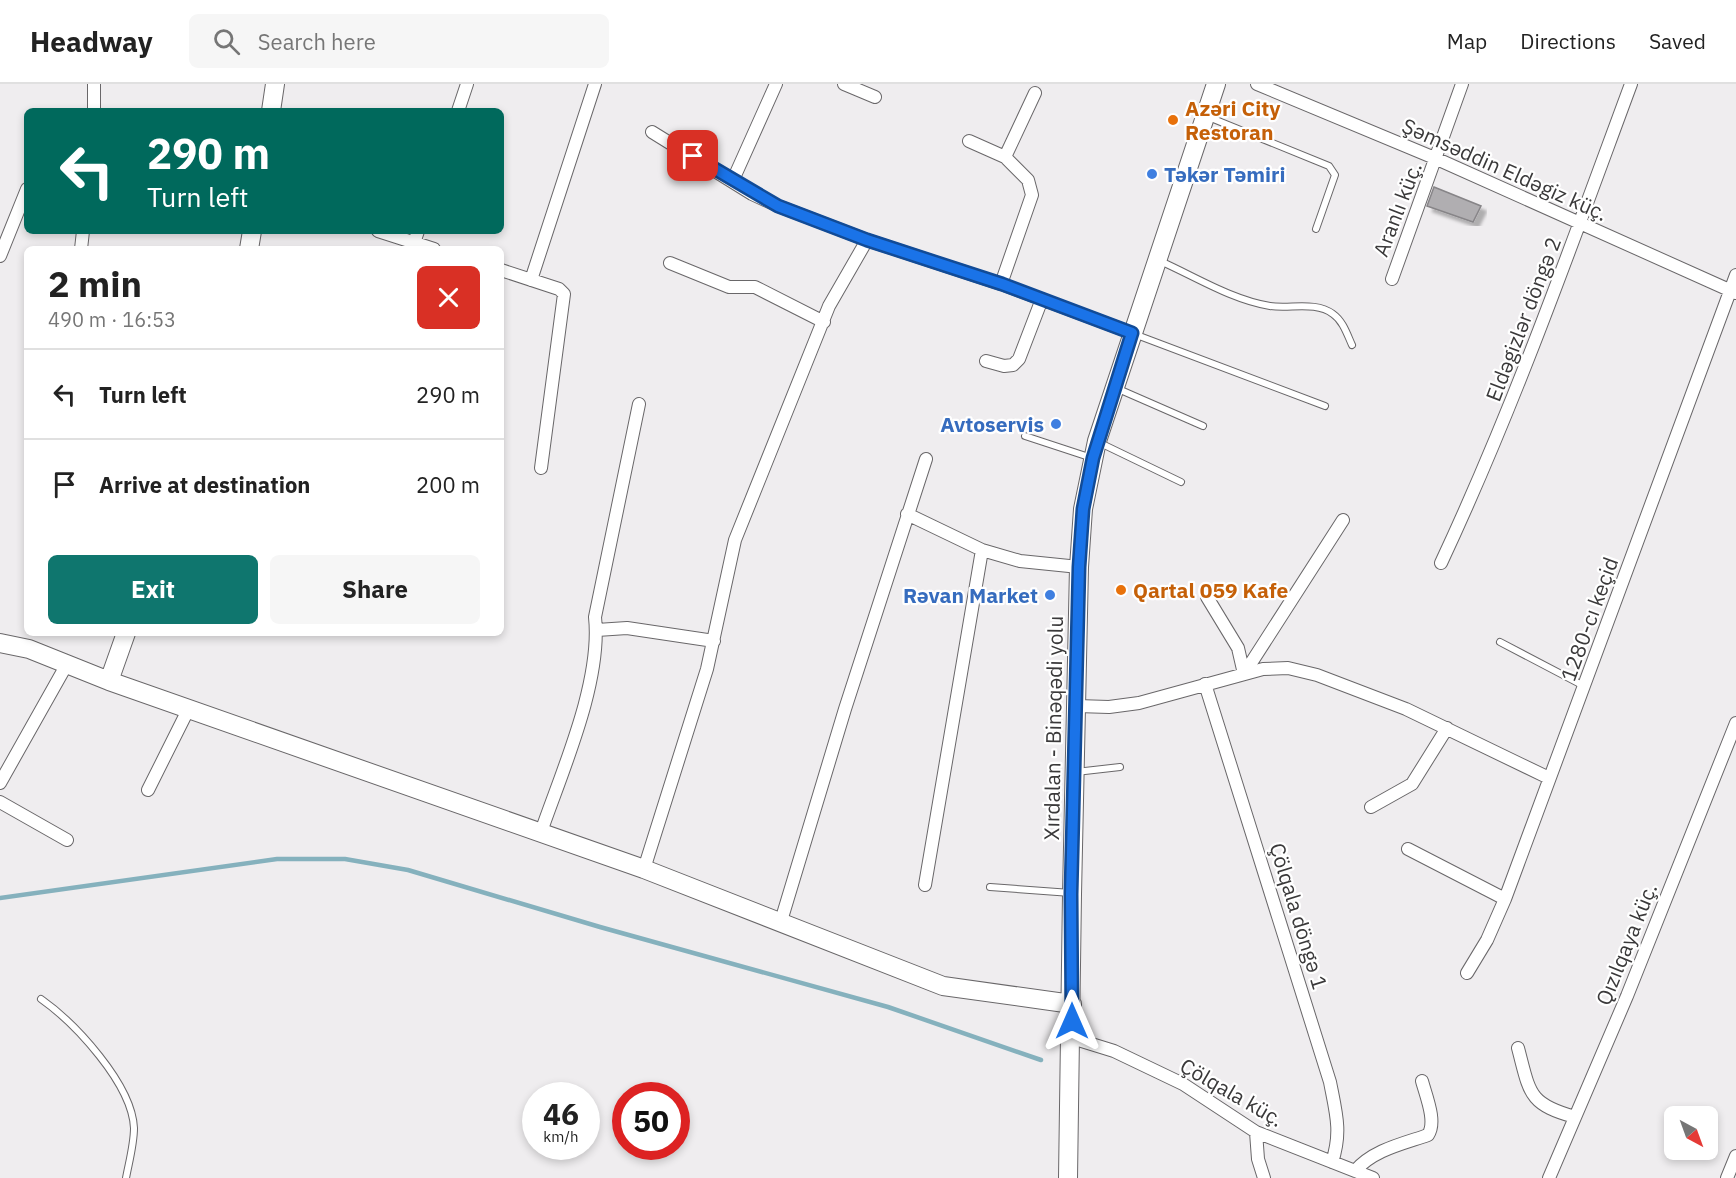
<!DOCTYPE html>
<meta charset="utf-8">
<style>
:root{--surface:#fff;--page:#f6f6f6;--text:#222;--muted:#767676;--line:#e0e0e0;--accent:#0f766e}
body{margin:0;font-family:"IBM Plex Sans",sans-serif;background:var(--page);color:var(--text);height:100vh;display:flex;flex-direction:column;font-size:22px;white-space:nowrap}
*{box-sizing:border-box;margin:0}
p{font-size:20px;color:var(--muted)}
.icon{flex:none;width:33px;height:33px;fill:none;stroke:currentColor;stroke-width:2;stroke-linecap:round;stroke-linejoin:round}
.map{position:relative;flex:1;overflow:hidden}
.panel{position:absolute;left:24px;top:162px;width:480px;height:390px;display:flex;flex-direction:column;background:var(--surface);border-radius:9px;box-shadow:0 3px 9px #0003}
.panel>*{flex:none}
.top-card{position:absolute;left:24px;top:24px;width:480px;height:126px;border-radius:9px;box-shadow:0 3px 9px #0003;background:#00695c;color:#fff;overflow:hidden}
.needle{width:39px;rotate:139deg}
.tools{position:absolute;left:1664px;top:1022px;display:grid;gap:12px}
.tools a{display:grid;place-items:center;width:54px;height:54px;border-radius:9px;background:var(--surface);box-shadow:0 3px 9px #0003;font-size:30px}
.speed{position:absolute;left:522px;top:998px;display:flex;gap:12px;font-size:30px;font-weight:700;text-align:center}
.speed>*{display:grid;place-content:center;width:78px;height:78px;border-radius:50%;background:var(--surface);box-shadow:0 3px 9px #0003;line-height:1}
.speed small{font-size:15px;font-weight:400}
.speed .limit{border:9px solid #d22;background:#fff;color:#111}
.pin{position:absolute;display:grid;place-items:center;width:51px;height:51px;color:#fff;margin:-26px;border-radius:12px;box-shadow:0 3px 9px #0006}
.me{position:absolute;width:66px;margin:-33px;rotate:0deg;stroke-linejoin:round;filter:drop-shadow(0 0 4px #0008)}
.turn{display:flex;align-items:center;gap:21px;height:126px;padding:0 24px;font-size:27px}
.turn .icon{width:78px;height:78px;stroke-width:2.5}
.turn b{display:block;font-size:42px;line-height:51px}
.round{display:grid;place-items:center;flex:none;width:63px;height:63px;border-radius:9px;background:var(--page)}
.head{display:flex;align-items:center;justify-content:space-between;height:102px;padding:0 24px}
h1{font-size:36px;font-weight:700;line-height:45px}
.action{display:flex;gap:12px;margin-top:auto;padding:12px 24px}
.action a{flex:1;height:69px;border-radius:9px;background:var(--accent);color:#fff;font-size:24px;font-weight:700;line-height:69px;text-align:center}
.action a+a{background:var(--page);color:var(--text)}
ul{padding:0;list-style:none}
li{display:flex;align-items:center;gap:18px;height:90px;padding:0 24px;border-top:2px solid var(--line)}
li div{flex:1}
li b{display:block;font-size:22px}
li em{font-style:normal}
header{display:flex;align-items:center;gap:36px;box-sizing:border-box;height:84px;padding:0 30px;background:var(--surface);border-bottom:2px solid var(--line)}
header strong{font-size:28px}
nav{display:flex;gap:33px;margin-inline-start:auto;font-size:21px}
.search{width:420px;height:54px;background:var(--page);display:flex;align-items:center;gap:15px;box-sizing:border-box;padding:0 21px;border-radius:9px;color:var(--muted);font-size:22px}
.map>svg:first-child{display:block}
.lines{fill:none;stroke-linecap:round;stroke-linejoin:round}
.stream{stroke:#85b1bd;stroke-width:4.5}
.building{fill:#b0aeb1;stroke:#878588;stroke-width:1.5;filter:url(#shadow)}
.lane-casing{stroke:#696769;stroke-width:8}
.street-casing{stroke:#696769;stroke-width:14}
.secondary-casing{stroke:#696769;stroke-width:20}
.lane{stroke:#fff;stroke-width:6}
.street{stroke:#fff;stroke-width:12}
.secondary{stroke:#fff;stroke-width:18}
.route-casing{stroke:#114b97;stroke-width:15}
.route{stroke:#1a73e8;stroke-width:10}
.food-dot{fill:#e8710a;stroke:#fff;stroke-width:2}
.shop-dot{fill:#3f7fe0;stroke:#fff;stroke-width:2}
.labels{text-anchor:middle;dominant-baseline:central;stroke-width:4.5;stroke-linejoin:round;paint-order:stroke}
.food-label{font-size:21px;font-weight:bold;fill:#c56008;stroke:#fff;text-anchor:start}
.street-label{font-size:21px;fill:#3a393a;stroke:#fff}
.shop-label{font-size:21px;font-weight:bold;fill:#366cbe;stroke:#fff;text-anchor:end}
</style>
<header>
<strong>Headway</strong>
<div class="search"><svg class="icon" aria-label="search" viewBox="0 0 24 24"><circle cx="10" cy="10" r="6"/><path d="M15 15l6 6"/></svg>Search here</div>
<nav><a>Map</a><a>Directions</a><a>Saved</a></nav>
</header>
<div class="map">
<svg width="1736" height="1094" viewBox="0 0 1736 1094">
<defs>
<filter id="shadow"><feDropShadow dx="5.5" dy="5.5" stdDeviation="1.5" flood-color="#0004"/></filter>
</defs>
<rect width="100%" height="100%" fill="#efedef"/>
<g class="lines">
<path class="stream" d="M0 814 277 775H345L408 786 600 843 888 923 1041 976"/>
</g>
<path class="building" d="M1434 103 1481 122 1473 138 1427 122Z"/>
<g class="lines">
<defs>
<path id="lane" d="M1206 32 1329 82 1335 91 1316 145
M1160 177C1194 192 1232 216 1270 222 1290 225 1316 217 1333 230 1343 237 1347 250 1352 261
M1134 250 1325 322
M1116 304 1203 342
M1025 352 1092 374
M1098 358 1181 398
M1500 558 1584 602
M1076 688 1120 683
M990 803 1071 809
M41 915C75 939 132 1000 134 1044 134 1060 129 1078 126 1094"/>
<path id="street" d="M844 0 875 13
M1257 0 1437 75 1736 209
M94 27V0
M458 27 467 0
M652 48 752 110 778 122 867 156 1001 200 1132 249
M969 57 1005 73
M733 96 776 0
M378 147 434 165
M414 159 418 147
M81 165 83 147
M0 172 27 105
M670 179 729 203H755L824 238
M501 186 559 205 564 210 541 384
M1392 195 1462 0
M531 196 595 0
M1001 200 1032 111 1028 96 1005 73 1035 9
M986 277 1004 282 1013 281 1019 275 1042 215
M907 430 982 466 1020 477 1079 483
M1441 479C1514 323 1571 162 1631 0
M1207 513 1238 564 1244 590 1343 436
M597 546 627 544 714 557
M1205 600 1330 998C1336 1029 1342 1048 1332 1078
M1077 622 1109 623 1139 619 1263 585 1288 584 1317 591 1406 625 1549 694
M0 699 67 580
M148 706 189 624
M0 718 67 756
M1371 723 1412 700 1447 644
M541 748C562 687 602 598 595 533L639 320
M1408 765 1505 815
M644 785 707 585 735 456 829 222 867 156
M925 801 982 466
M781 837 845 625 926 375
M1467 889 1487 856 1505 815 1736 191
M1072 954 1114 967 1183 1000 1256 1048 1373 1094
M1518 964C1530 1009 1528 1020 1575 1033
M1256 1048 1258 1075 1264 1094
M1355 1087C1373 1066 1402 1060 1428 1051 1437 1038 1426 1012 1422 997
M1549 1094 1627 912 1736 639
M1727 1094 1736 1072"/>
<path id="secondary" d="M271 27 275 0
M249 165 252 147
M0 559 29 565 109 597 644 785 943 902 1072 920
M109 597 126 549
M1068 1094 1072 810 1079 483 1083 425 1097 357 1216 0"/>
</defs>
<use href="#lane" class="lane-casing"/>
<use href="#street" class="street-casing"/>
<use href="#secondary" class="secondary-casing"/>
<use href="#lane" class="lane"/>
<use href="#street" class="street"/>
<use href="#secondary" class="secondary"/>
</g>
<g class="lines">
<defs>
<path id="route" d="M693 72 778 122 867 156 1002 200 1132 249 1093 374 1083 425 1079 483 1071 810 1072 937"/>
</defs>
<use href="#route" class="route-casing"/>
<use href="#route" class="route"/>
</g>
<g class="food-dot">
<circle cx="1173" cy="36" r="6"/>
<circle cx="1121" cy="506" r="6"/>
</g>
<g class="shop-dot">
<circle cx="1152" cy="90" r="6"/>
<circle cx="1056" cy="340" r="6"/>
<circle cx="1050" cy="511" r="6"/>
</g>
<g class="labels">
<g class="food-label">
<text x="1185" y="24">Azəri City<tspan x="1185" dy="24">Restoran</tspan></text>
<text x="1133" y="506">Qartal 059 Kafe</text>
</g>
<g class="street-label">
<text transform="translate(1505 85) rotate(24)">Şəmsəddin Eldəgiz küç.</text>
<text transform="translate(1397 125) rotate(-69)">Aranlı küç.</text>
<text transform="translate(1523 235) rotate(-69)">Eldəgizlər döngə 2</text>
<text transform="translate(1589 535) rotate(-70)">1280-cı keçid</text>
<text transform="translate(1053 644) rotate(-89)">Xırdalan - Binəqədi yolu</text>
<text transform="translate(1299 832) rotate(73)">Çölqala döngə 1</text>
<text transform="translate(1626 860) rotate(-68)">Qızılqaya küç.</text>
<text transform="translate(1232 1008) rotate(30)">Çölqala küç.</text>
</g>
<g class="shop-label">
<text x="1164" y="90" text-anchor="start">Təkər Təmiri</text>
<text x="1044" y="340">Avtoservis</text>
<text x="1038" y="511">Rəvan Market</text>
</g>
</g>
</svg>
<div class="tools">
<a><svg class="needle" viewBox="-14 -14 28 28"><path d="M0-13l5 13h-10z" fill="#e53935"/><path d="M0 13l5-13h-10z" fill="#767676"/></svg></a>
</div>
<div class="speed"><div>46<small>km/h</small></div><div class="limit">50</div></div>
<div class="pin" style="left:693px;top:72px;background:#d93025"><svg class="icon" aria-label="arrive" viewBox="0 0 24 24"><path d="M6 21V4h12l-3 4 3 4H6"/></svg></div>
<svg class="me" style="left:1072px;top:937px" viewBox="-20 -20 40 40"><path d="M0-17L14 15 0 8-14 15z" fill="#1a73e8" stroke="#fff" stroke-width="4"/></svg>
<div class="top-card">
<div class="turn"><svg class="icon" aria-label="left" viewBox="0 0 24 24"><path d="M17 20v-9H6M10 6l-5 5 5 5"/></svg><div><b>290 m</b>Turn left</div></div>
</div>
<section class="panel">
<div class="head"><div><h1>2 min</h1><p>490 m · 16:53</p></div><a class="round" style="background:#d93025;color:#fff"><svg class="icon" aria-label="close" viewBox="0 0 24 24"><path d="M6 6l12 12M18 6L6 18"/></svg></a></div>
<ul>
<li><svg class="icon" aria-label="left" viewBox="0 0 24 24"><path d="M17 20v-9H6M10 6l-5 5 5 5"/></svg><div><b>Turn left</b></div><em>290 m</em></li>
<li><svg class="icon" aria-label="arrive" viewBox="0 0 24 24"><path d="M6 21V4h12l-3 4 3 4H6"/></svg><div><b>Arrive at destination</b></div><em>200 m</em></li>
</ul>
<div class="action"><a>Exit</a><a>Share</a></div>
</section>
</div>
